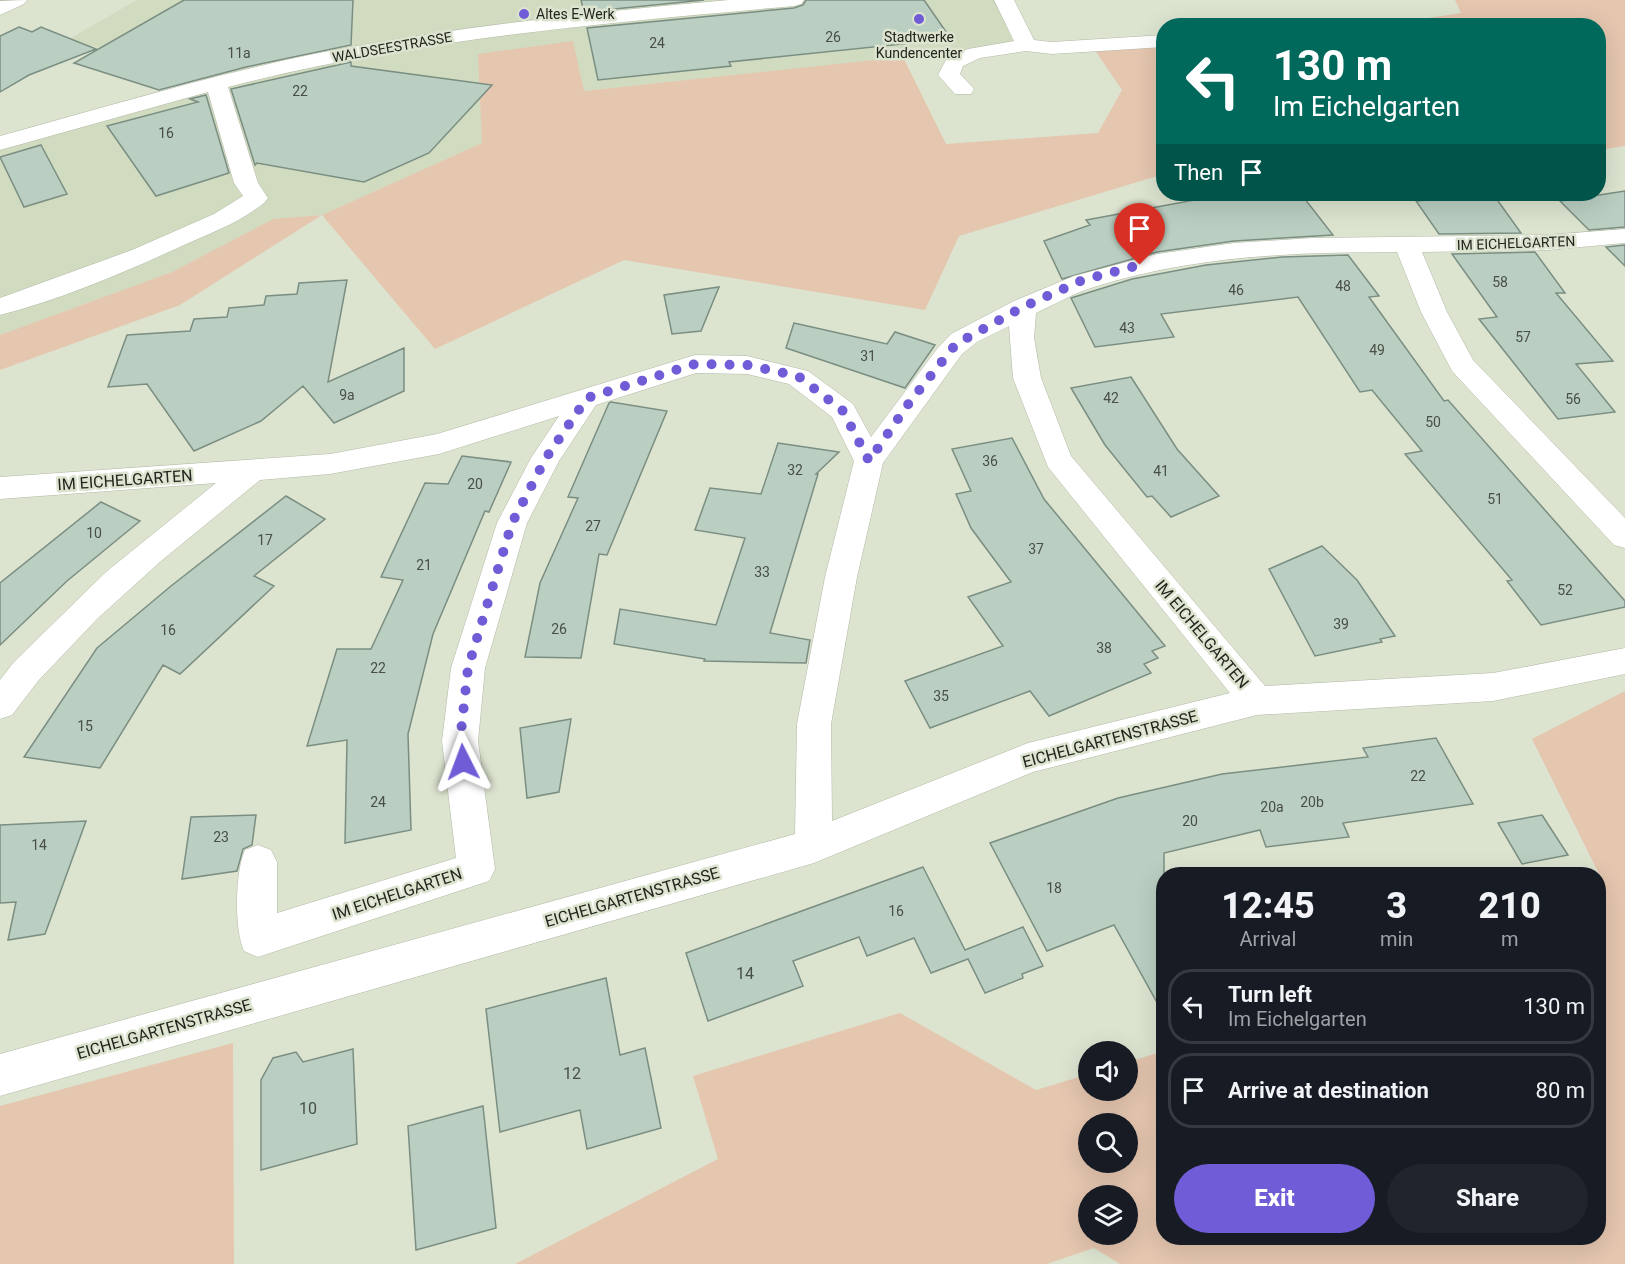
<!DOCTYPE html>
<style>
:root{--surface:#171b24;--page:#20242c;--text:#f1f3f6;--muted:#9ea1a6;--line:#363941;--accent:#705cd6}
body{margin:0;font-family:Roboto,sans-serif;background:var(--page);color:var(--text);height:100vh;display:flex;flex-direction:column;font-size:22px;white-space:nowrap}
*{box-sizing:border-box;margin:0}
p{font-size:20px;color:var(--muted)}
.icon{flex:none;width:33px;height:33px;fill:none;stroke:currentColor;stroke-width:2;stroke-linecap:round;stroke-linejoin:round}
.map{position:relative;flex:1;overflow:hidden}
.sheet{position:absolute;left:1156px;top:867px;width:450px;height:378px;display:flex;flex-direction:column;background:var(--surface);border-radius:24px;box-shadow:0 6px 24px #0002}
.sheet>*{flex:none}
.guide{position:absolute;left:1156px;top:18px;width:450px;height:183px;border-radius:24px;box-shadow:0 6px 24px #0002;background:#00695c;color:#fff;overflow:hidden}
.tools{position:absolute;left:1078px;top:1041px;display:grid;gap:12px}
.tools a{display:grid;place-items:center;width:60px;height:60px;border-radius:50%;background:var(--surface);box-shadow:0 6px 24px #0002;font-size:30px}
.pin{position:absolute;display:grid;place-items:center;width:51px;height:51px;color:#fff;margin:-62px -26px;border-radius:50% 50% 50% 0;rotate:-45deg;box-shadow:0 0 6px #0007}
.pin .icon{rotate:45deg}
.me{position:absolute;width:66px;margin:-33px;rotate:357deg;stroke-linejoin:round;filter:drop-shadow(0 0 4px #0008)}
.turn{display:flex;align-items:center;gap:21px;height:126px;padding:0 18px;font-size:27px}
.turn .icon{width:78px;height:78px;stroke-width:2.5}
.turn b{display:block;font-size:42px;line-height:51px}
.then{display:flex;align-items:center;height:57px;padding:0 18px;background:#0003;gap:12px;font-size:22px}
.eta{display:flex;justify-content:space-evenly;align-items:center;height:102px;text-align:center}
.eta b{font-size:36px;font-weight:800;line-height:42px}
.primary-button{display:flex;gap:12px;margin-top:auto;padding:12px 18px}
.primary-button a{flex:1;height:69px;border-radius:36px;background:var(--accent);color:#fff;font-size:24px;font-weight:800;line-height:69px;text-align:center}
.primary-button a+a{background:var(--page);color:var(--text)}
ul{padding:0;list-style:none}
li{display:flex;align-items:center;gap:18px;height:75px;margin:0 12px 9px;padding:0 6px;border:3px solid var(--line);border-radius:24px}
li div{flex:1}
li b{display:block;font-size:22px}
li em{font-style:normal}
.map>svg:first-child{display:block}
.built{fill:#d1dbc0}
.green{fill:#e5c6af;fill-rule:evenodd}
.building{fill:#bacec1;stroke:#7b8e82;stroke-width:1.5}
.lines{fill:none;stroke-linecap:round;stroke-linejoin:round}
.minor-casing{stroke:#b2b9a6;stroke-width:1}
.minor{fill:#fff;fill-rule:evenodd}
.route{stroke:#705cd6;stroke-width:10;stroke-dasharray:0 18}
.poi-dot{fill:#705cd6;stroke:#dce4d0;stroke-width:2}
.labels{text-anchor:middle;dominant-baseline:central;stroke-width:5;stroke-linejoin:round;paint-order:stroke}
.far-poi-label{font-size:14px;fill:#22251d;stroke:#dce4d0;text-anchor:start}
.number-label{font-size:14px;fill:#484f46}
.far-street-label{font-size:14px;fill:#22251d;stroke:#dce4d0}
.street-label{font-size:16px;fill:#22251d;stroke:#dce4d0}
.near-number-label{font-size:16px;fill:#484f46}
</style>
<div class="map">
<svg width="1625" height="1264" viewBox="0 0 1625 1264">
<rect width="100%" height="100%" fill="#dce4d0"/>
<path class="built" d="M137 0H1004L1026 45 584 91 479 53 482 143 322 215 273 219 172 272 0 335V143L215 83 69 39Z"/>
<path class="green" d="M1455 0H1625V146L1599 150V26L1381 25 1461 13Z
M573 41 584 91 903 57 946 144 1098 133 1122 90 1092 46 1164 41V174L959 236 925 310 624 260 435 349 322 215 180 305 0 370V335L172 272 273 219 322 215 482 143 478 54Z
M1625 691V1264H1120L1094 1248 1047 1264H515L718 1159 693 1076 900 1013 1036 1090 1089 1074V1090H1128V1062L1164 1051V1238H1599V889L1605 886 1532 739ZM1089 1124H1128V1162H1089ZM1089 1196H1128V1234H1089Z
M233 1043 234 1264H0V1106Z"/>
<path class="building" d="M184 0H353L351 45 246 67 159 90 74 63Z
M581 0H704L584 12Z
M806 0H924L951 39 729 62 731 66 598 80 587 28 794 8 803 5Z
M19 27 32 32 41 27 96 49 29 75 0 92V36Z
M351 62V66L492 85 429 153 364 182 257 163 255 165 231 89Z
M206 95 229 173 156 196 107 126 198 102 190 99Z
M41 145 67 194 24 207 0 157Z
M1625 191V227L1589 230 1560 201Z
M1267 194H1301L1333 235 1234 241 1157 252 1062 279 1044 241 1090 225 1086 220 1200 199Z
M1493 194 1521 233 1439 234 1416 201Z
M1625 245V266L1606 247Z
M1535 252 1565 293H1556L1613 361 1576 364 1615 412 1558 419 1479 319 1497 317 1452 254Z
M1348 255 1379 296 1369 297 1444 401 1448 400 1625 601V607L1541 625 1507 581 1512 580 1405 454 1422 451 1372 390 1360 392 1298 297 1161 314 1174 337 1095 347 1071 298 1132 279 1206 265 1282 257Z
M347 280 328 382 404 348V391L334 423 303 386 261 421 194 451 147 384 108 387 127 335 190 331 194 319 227 317 229 308 264 305 266 296 297 294 299 283Z
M719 287 701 331 672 334 664 295Z
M794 323 887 344 895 332 935 345 905 388 786 348Z
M1131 377 1177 449 1219 496 1171 517 1152 496 1147 497 1105 445 1071 388Z
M611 402 667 411 607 555 599 554 581 658 525 657 540 583 578 498 568 497 609 403Z
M1012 438 1044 499 1165 646 1152 651 1158 658 1144 664 1151 673 1049 716 1030 691 930 728 905 681 1003 646 968 597 1011 582 971 528 956 494 971 491 952 449Z
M778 443 839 452 816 474H818L770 633 810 640 806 663 704 661 705 659 614 644 620 609 716 625 745 538 695 530 710 488 761 494Z
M462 456 511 462 489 512 485 511 433 634 408 734 411 830 345 843 347 740 307 746 337 649H371L403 580 381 577 425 483 448 484Z
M286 496 325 519 254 576 274 586 180 674 163 665 100 768 24 757 97 648 171 586Z
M101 502 140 521 67 581 0 645V583Z
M1322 546 1357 580 1395 636 1380 639 1382 642 1315 656 1269 569Z
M571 719 559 792 527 798 520 728Z
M1436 738 1473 804 1343 823 1349 837 1266 847 1260 830 1164 853V1015L1114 925 1047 951 990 843 1118 798 1222 774 1368 757 1363 748Z
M256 815 252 845 243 849 237 871 182 879 191 817Z
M1542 815 1568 855 1522 864 1498 823Z
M86 821 45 934 8 940 16 902 0 903V825Z
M923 867 965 950 1023 927 1043 966 1022 974 1023 978 985 993 968 959 931 973 914 938 867 956 859 937 793 961 803 986 708 1021 686 953Z
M606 978 620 1055 645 1048 661 1128 587 1149 580 1110 500 1132 486 1009Z
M353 1049 357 1144 261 1170V1080L273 1058 296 1052 303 1062Z
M483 1106 496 1228 416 1250 408 1126Z"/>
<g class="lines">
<defs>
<path id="minor" d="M27 0 24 4 0 15V1Z
M729 0H804L801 4 794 6C604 23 413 39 228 87L258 183 268 198 264 203C240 222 211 233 184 245 125 272 63 299 0 315V298L132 250 214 214 243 196 234 183 208 92 0 150V136C109 106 218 73 329 51 461 26 595 12 729 0Z
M994 0H1014L1034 40 1052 42 1164 35V47L1052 54 1026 51 980 58 963 66 960 74 974 89 971 94H955L938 75 947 58 968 49 1014 41Z
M1625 229V243L1548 250 1422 252 1447 312 1473 360 1625 518V548L1614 545 1452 371 1421 312 1397 252C1295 252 1192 256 1094 287 1074 293 1055 304 1036 313L1034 338 1041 378 1071 456 1265 686 1493 673 1625 648V674L1493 701 1257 715 1033 772 814 863 0 1096V1054L795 834 797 724 825 577 854 461 832 417 789 384 747 374 696 373 596 405 559 461 527 523 485 668 478 741 495 869 489 881 258 957 244 951C234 929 235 872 245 850L258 845 271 850 277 862V913L456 858 442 741 451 668 497 523 531 458 559 416 439 454 330 474 260 480 161 561 97 619 38 681 12 715 0 719V680L14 662 106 572 216 483 0 499V477L330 454 437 434 695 355 747 356 808 371 853 404 871 437 937 349 951 334 1014 301 1074 276 1157 254 1234 243 1312 238 1548 235ZM1009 326 1013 378 1048 467 1230 693 1028 743 832 821 831 724 857 577 883 463 962 354 977 342Z"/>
</defs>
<use href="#minor" class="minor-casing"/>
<use href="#minor" class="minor"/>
</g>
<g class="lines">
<path class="route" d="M463 762 460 741 468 668 512 523 546 458 587 398 695 364 747 365 798 376 843 411 869 461 909 403 956 344 1023 307 1083 280 1140 265"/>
</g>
<g class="poi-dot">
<circle cx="524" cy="14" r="6"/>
<circle cx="919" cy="19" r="6"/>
</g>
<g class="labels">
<g class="far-poi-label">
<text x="536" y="14">Altes E-Werk</text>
<text x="919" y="37" text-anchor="middle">Stadtwerke<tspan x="919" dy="16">Kundencenter</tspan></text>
</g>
<g class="number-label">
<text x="833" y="37">26</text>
<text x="657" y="43">24</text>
<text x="239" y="53">11a</text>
<text x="300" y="91">22</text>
<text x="166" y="133">16</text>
<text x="1500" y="282">58</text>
<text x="1343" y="286">48</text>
<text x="1236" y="290">46</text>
<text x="1127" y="328">43</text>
<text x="1523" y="337">57</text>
<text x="1377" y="350">49</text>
<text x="868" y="356">31</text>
<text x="347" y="395">9a</text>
<text x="1111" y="398">42</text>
<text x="1573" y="399">56</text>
<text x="1433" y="422">50</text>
<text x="990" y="461">36</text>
<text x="795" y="470">32</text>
<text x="1161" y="471">41</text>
<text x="475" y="484">20</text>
<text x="1495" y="499">51</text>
<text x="593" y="526">27</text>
<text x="94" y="533">10</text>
<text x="265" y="540">17</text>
<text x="1036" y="549">37</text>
<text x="424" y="565">21</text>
<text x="762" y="572">33</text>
<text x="1565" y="590">52</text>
<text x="1341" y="624">39</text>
<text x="559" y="629">26</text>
<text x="168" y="630">16</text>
<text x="1104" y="648">38</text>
<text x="378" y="668">22</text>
<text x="941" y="696">35</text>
<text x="85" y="726">15</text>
<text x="1418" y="776">22</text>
<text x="378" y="802">24</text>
<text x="1312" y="802">20b</text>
<text x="1272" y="807">20a</text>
<text x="1190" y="821">20</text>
<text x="221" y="837">23</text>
<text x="39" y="845">14</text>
<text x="1054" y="888">18</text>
<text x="896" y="911">16</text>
</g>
<g class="far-street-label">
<text transform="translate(392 47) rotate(-10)">WALDSEESTRASSE</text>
<text transform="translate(1516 243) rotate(-2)">IM EICHELGARTEN</text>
</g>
<g class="street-label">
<text transform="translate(125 480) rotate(-4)">IM EICHELGARTEN</text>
<text transform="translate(1202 634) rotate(50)">IM EICHELGARTEN</text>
<text transform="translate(1110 739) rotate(-15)">EICHELGARTENSTRASSE</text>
<text transform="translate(397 894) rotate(-18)">IM EICHELGARTEN</text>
<text transform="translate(632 897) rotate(-16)">EICHELGARTENSTRASSE</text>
<text transform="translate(164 1029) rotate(-16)">EICHELGARTENSTRASSE</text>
</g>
<g class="near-number-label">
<text x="745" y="973">14</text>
<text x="572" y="1073">12</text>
<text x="308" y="1108">10</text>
</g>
</g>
</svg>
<div class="tools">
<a><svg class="icon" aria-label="sound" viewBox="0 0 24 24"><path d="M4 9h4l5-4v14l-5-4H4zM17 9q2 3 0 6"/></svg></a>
<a><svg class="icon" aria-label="search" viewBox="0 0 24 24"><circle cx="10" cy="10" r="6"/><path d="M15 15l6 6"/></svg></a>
<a><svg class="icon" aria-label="layers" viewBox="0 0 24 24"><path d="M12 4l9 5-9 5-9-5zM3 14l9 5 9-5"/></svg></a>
</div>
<div class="pin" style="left:1140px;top:265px;background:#d93025"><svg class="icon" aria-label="arrive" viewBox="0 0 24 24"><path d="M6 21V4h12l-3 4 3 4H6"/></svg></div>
<svg class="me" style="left:463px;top:762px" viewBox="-20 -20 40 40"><path d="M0-17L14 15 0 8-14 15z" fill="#705cd6" stroke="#fff" stroke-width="4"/></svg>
<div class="guide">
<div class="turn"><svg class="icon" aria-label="left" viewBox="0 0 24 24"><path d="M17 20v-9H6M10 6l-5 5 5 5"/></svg><div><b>130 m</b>Im Eichelgarten</div></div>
<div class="then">Then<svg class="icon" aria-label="arrive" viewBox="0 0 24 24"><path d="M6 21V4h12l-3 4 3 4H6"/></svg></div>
</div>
<section class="sheet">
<div class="eta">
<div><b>12:45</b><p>Arrival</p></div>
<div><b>3</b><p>min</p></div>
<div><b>210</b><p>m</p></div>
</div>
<ul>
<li><svg class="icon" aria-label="left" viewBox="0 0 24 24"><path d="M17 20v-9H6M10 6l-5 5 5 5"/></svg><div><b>Turn left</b><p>Im Eichelgarten</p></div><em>130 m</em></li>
<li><svg class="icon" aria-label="arrive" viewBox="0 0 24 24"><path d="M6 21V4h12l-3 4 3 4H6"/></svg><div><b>Arrive at destination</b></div><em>80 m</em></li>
</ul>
<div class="primary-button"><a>Exit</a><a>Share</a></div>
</section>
</div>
